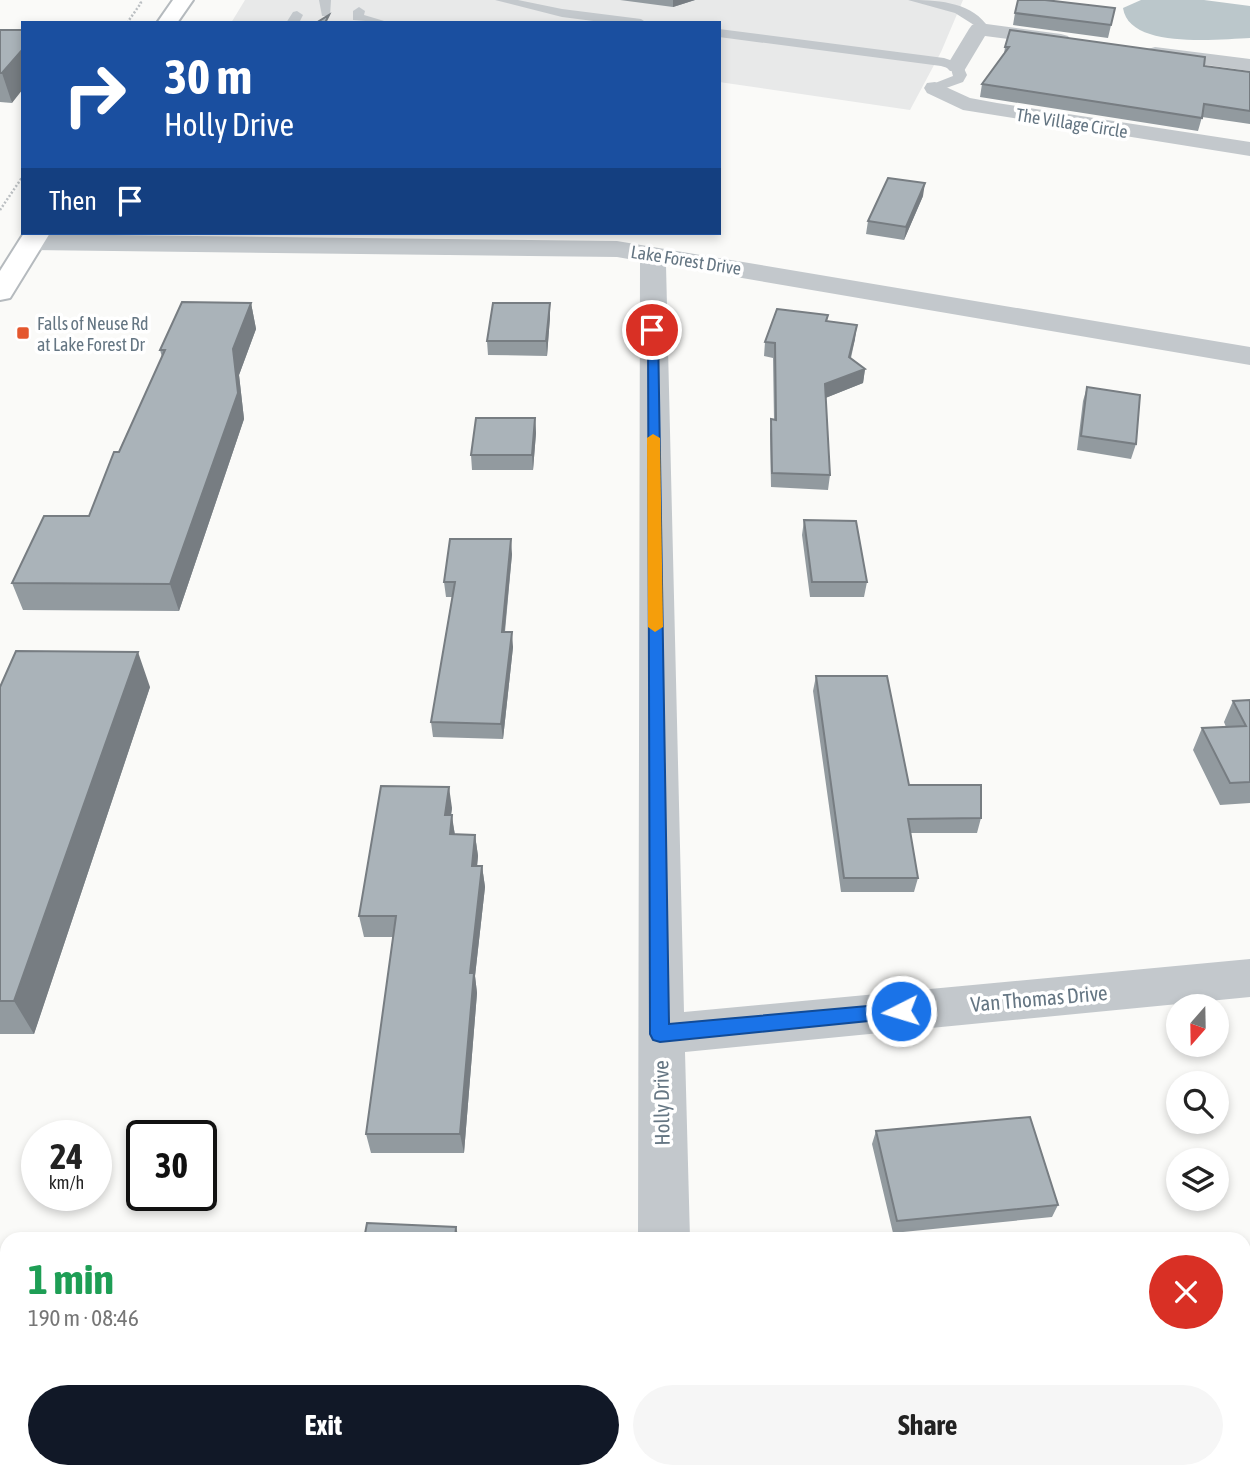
<!DOCTYPE html>
<meta charset="utf-8">
<style>
:root{--surface:#fff;--page:#f6f6f6;--text:#222;--muted:#767676;--accent:#111827}
body{margin:0;font-family:"Asap Condensed",sans-serif;background:var(--page);color:var(--text);height:100vh;display:flex;flex-direction:column;font-size:26px;white-space:nowrap}
*{box-sizing:border-box;margin:0}
p{font-size:23px;color:var(--muted)}
.icon{flex:none;width:38px;height:38px;fill:none;stroke:currentColor;stroke-width:2;stroke-linecap:round;stroke-linejoin:round}
.map{position:relative;flex:1;overflow:hidden}
.details{position:absolute;left:0px;top:1232px;width:1251px;height:247px;display:flex;flex-direction:column;background:var(--surface);border-radius:21px 21px 0 0;box-shadow:0 4px 10px #0003}
.details>*{flex:none}
.hud{position:absolute;left:21px;top:21px;width:700px;height:214px;border-radius:0px;box-shadow:0 4px 10px #0003;background:#1a4fa0;color:#fff;overflow:hidden}
.needle{width:46px;rotate:200deg}
.tools{position:absolute;left:1166px;top:994px;display:grid;gap:14px}
.tools a{display:grid;place-items:center;width:63px;height:63px;border-radius:50%;background:var(--surface);box-shadow:0 4px 10px #0003;font-size:35px}
.speed{position:absolute;left:21px;top:1120px;display:flex;gap:14px;font-size:35px;font-weight:700;text-align:center}
.speed>*{display:grid;place-content:center;width:91px;height:91px;border-radius:50%;background:var(--surface);box-shadow:0 4px 10px #0003;line-height:1}
.speed small{font-size:18px;font-weight:400}
.speed .limit{border:4px solid #111;border-radius:10px;background:#fff;color:#111}
.pin{position:absolute;display:grid;place-items:center;width:60px;height:60px;color:#fff;margin:-30px;border:4px solid #fff;border-radius:50%;box-shadow:0 2px 7px #0007}
.me{position:absolute;width:77px;margin:-38px;rotate:265deg;stroke-linejoin:round;filter:drop-shadow(0 0 5px #0008)}
.turn{display:flex;align-items:center;gap:24px;height:147px;padding:0 28px;font-size:32px}
.turn .icon{width:91px;height:91px;stroke-width:2.5}
.turn b{display:block;font-size:49px;line-height:60px}
.then{display:flex;align-items:center;height:66px;padding:0 28px;background:#0003;gap:14px;font-size:26px}
.round{display:grid;place-items:center;flex:none;width:74px;height:74px;border-radius:37px;background:var(--page)}
.headline{display:flex;align-items:center;justify-content:space-between;height:119px;padding:0 28px}
h1{font-size:42px;font-weight:700;line-height:52px;color:#1e9e55}
.button{display:flex;gap:14px;margin-top:auto;padding:14px 28px}
.button a{flex:1;height:80px;border-radius:42px;background:var(--accent);color:#fff;font-size:28px;font-weight:700;line-height:80px;text-align:center}
.button a+a{background:var(--page);color:var(--text)}
.map>svg:first-child{display:block}
.built{fill:#e8e9e9}
.water{fill:#bbc7cb}
.lines{fill:none;stroke-linecap:round;stroke-linejoin:round}
.primary-casing{stroke:#b5babe;stroke-width:4}
.path{stroke:#bbbfc2;stroke-width:2.5;stroke-dasharray:2 2;stroke-linecap:butt}
.lane{fill:#c3c8cc;fill-rule:evenodd}
.street{fill:#c3c8cc;fill-rule:evenodd}
.primary{fill:#fff;fill-rule:evenodd}
.wall{fill:#929a9f}
.shaded-wall{fill:#777d82}
.building{fill:#aab3b9;stroke:#777d82;stroke-width:2}
.route{fill:#1a73e8;stroke:#114b97;stroke-width:2}
.slow{fill:#f59e0b}
.poi-dot{fill:#e4572e;stroke:#fff;stroke-width:2.5}
.labels{text-anchor:middle;dominant-baseline:central;stroke-width:7;stroke-linejoin:round;paint-order:stroke}
.far-street-label{font-size:18px;fill:#657683;stroke:#fff}
.far-poi-label{font-size:18px;fill:#657683;stroke:#fff;text-anchor:start}
.street-label{font-size:21px;fill:#657683;stroke:#fff}
</style>
<div class="map">
<svg width="1250" height="1478" viewBox="0 0 1250 1478">
<rect width="100%" height="100%" fill="#fafaf8"/>
<path class="built" d="M245 0H963L941 52 910 110 719 82V23H231Z"/>
<path class="water" d="M1141 0H1204L1250 6V38C1220 39 1129 50 1123 8Z"/>
<g class="lines">
<defs>
<path id="primary" d="M173 0H193L177 23H157Z
M24 233H50L10 298 0 300V271Z"/>
</defs>
<use href="#primary" class="primary-casing"/>
<path class="path" d="M127 23 141 3 139 0
M0 210 23 176"/>
<path class="lane" d="M319 0H331L330 16H322Z
M495 0H518L562 9 641 19 647 23H609L562 17Z
M908 0C935 0 968 1 986 24L985 29 979 33 974 32V25L955 13Z
M359 7 365 11 364 15 391 23 353 20V11Z
M297 11 303 15 299 23H286L293 12Z
M719 29 944 58 962 64 967 75 963 82 935 92 928 88 930 85 953 76 951 69 941 66 719 37Z"/>
<path class="street" d="M979 23 1061 34 1068 36 1071 40 1068 44 1061 46 985 36 964 71H950L946 67 969 29 972 25Z
M1155 47 1250 59V71L1148 57 1145 53 1148 49Z
M935 82 970 98 997 103 1250 142V156L963 110 927 93 924 88 927 83Z
M32 234 617 241 1250 347V365L666 265 684 1012 1250 959V997L685 1052 690 1239H638L640 261 617 257 32 250 23 247 19 242 23 237Z
M640 1472H698V1478H640Z"/>
<use href="#primary" class="primary"/>
</g>
<path class="wall" d="M620 0H695L673 7Z
M1115 8 1108 38 1013 25 1015 13Z
M0 30 12 103 0 102Z
M1005 47 1204 66 1250 72V124L1202 117 1198 131 980 97 982 84 1004 54Z
M923 196 904 240 866 234 868 221Z
M251 303 256 329 239 375 244 419 179 611 23 610 12 583 89 516 162 357 160 350Z
M828 315 827 321 855 339 851 358 865 369 863 383 825 398 830 475 828 490 771 487 770 434 771 419 774 420 773 358 764 356 765 342Z
M550 317 547 356 488 355 487 341Z
M1087 387 1136 444 1131 459 1077 450 1083 401Z
M535 418 536 433 533 470H472L471 455Z
M804 520 867 582 864 597H810L802 535Z
M512 554 505 632 513 647 503 739 433 737 431 722 452 597H446L444 582Z
M816 676 909 785 981 818 977 833H910L918 878 914 892H841L813 691Z
M0 687H150L34 1034H0Z
M1250 700V803L1220 805 1193 750 1202 728 1226 727 1224 722 1233 701Z
M452 808 451 815 455 834 475 835 478 856 477 866H482L485 887 475 976 477 993 464 1153H371L366 1134 393 937H364L359 916Z
M876 1131 1058 1205 1052 1217 893 1233 872 1144Z
M899 1472H1018L1019 1478H900Z"/>
<path class="shaded-wall" d="M673 0H695L673 7Z
M23 49V89L12 103 2 73Z
M925 183 923 196 904 240 906 227Z
M251 303 256 329 239 375 244 419 179 611 170 584 233 349Z
M550 303V317L547 356 546 341Z
M857 325 855 339 847 371 849 357Z
M865 369 863 383 823 399 825 384Z
M535 418 536 433 533 470 532 455Z
M511 539 512 554 503 647 502 632Z
M512 632 513 647 503 739 501 724Z
M138 652 150 687 34 1034 14 1001Z
M449 787 452 808 448 837 445 815Z
M452 815 455 837 450 834Z
M475 835 478 856 475 887 472 866Z
M482 866 485 887 475 976 477 993 464 1153 460 1134 470 973Z
M456 1227 459 1239H455Z"/>
<path class="building" d="M1018 0H1045L1115 8 1111 25 1015 13Z
M329 15 325 23H316Z
M0 30H23V49L2 73H0Z
M1010 30 1205 57 1204 66 1250 72V111L1204 104 1202 118 982 84 1009 47H1005Z
M888 178 925 183 906 227 868 221Z
M182 302 251 303 233 349 238 393 170 584 12 583 44 516H89L114 452H119L165 350H160Z
M493 303H550L546 341H487Z
M777 309 828 315 826 321 857 325 849 357 865 369 825 384 830 475 772 473 771 419 776 420 775 343 765 342Z
M1087 387 1140 395 1136 444 1081 436Z
M476 418H535L532 455H471Z
M804 520 856 521 867 582H812Z
M450 539H511L502 632H512L501 724 431 722 455 582H444Z
M16 651 138 652 14 1001H0V687Z
M816 676H887L909 785H981V818L908 819 918 878H844Z
M1250 700V782L1230 783 1202 728 1246 726 1233 701Z
M381 786 449 787 445 815H452L450 834 475 835 472 866H482L470 973H474L460 1134H366L396 916H359Z
M1030 1117 1058 1205 897 1221 876 1131Z
M367 1223 456 1227 455 1239H364Z
M908 1472H1018L1019 1478H909Z"/>
<path class="route" d="M648 328 658 330 669 1024 901 1003 908 1005 911 1011 908 1017 660 1042 653 1040 650 1034Z"/>
<path class="slow" d="M653 434 660 438 663 627 655 632 648 627 647 438Z"/>
<rect class="poi-dot" x="16" y="326" width="14" height="14" rx="3.5"/>
<g class="labels">
<g class="far-street-label">
<text transform="translate(1072 123) rotate(9)">The Village Circle</text>
<text transform="translate(686 260) rotate(9)">Lake Forest Drive</text>
</g>
<g class="far-poi-label">
<text x="37" y="323">Falls of Neuse Rd<tspan x="37" dy="21">at Lake Forest Dr</tspan></text>
</g>
<g class="street-label">
<text transform="translate(1039 998) rotate(-5)">Van Thomas Drive</text>
<text transform="translate(661 1103) rotate(-91)">Holly Drive</text>
</g>
</g>
</svg>
<div class="tools">
<a><svg class="needle" viewBox="-14 -14 28 28"><path d="M0-13l5 13h-10z" fill="#e53935"/><path d="M0 13l5-13h-10z" fill="#767676"/></svg></a>
<a><svg class="icon" aria-label="search" viewBox="0 0 24 24"><circle cx="10" cy="10" r="6"/><path d="M15 15l6 6"/></svg></a>
<a><svg class="icon" aria-label="layers" viewBox="0 0 24 24"><path d="M12 4l9 5-9 5-9-5zM3 14l9 5 9-5"/></svg></a>
</div>
<div class="speed"><div>24<small>km/h</small></div><div class="limit">30</div></div>
<div class="pin" style="left:652px;top:330px;background:#d93025"><svg class="icon" aria-label="arrive" viewBox="0 0 24 24"><path d="M6 21V4h12l-3 4 3 4H6"/></svg></div>
<svg class="me" style="left:901px;top:1011px" viewBox="-20 -20 40 40"><circle r="17" fill="#1a73e8" stroke="#fff" stroke-width="3"/><path d="M0-11L8 9 0 5-8 9z" fill="#fff"/></svg>
<div class="hud">
<div class="turn"><svg class="icon" aria-label="right" viewBox="0 0 24 24"><path d="M7 20v-9h11M14 6l5 5-5 5"/></svg><div><b>30 m</b>Holly Drive</div></div>
<div class="then">Then<svg class="icon" aria-label="arrive" viewBox="0 0 24 24"><path d="M6 21V4h12l-3 4 3 4H6"/></svg></div>
</div>
<section class="details">
<div class="headline"><div><h1>1 min</h1><p>190 m · 08:46</p></div><a class="round" style="background:#d93025;color:#fff"><svg class="icon" aria-label="close" viewBox="0 0 24 24"><path d="M6 6l12 12M18 6L6 18"/></svg></a></div>
<div class="button"><a>Exit</a><a>Share</a></div>
</section>
</div>
